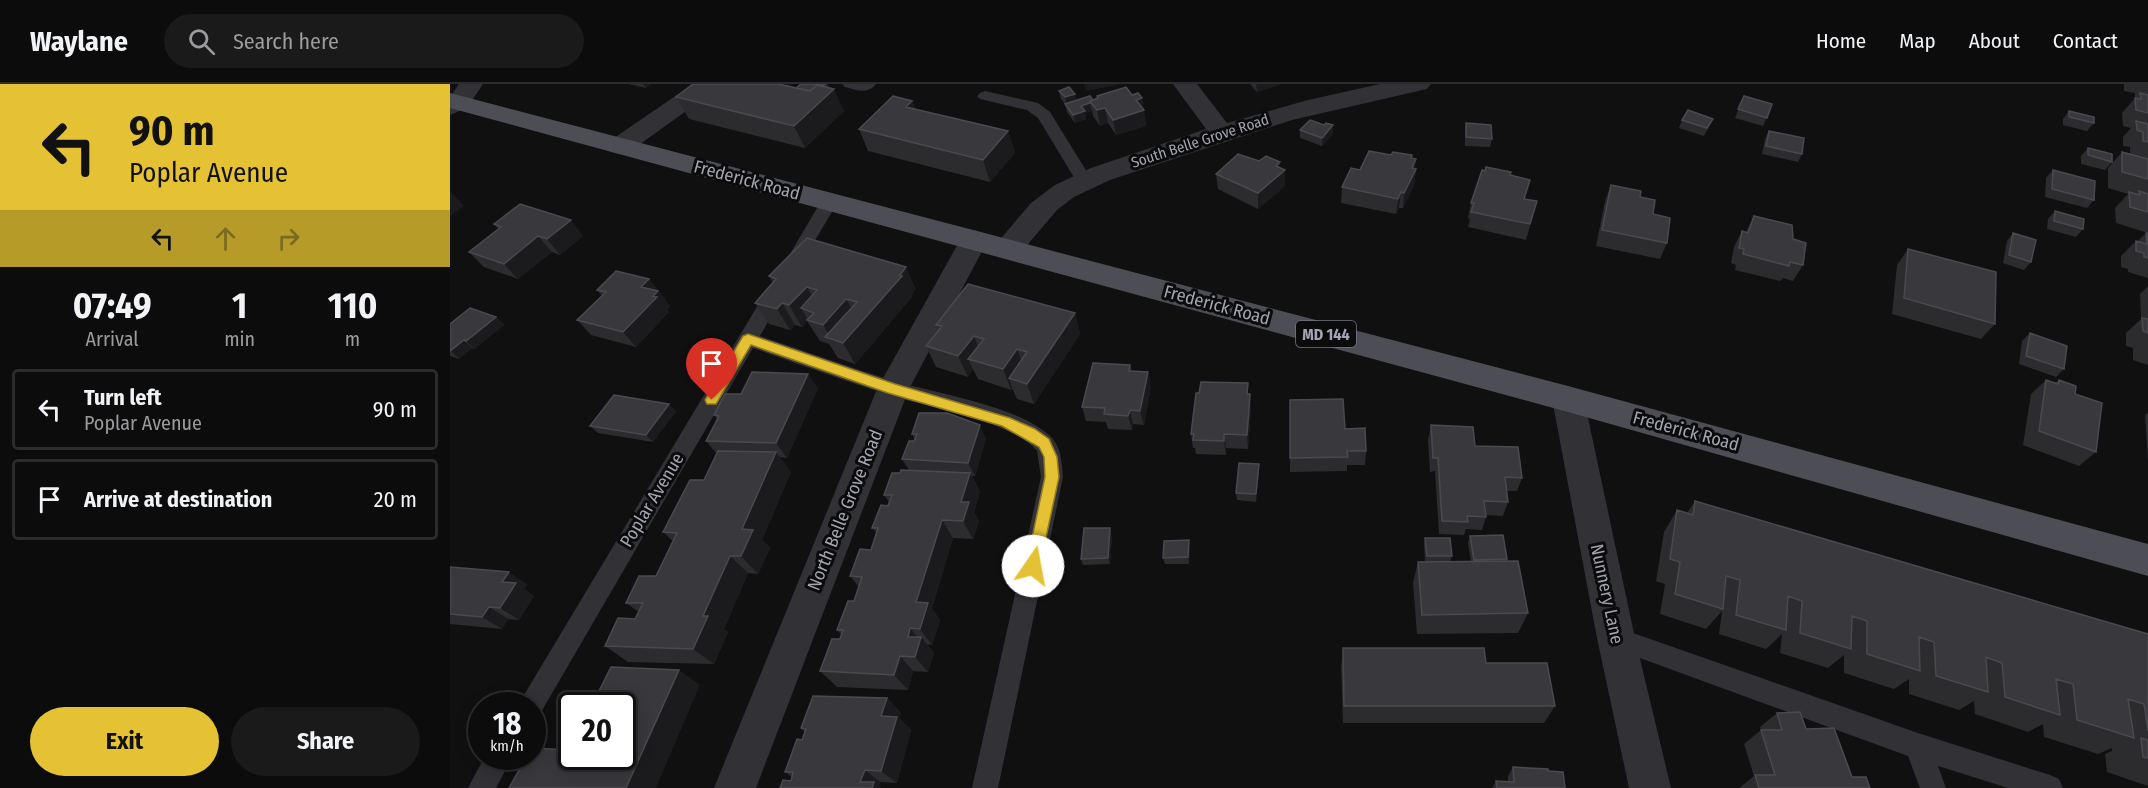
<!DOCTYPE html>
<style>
:root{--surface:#0c0c0d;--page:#1a1a1b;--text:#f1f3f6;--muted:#9a9b9d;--line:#2c2c2e;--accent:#e5c234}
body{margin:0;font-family:"Fira Sans Condensed",sans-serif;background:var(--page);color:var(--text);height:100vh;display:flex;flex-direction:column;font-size:22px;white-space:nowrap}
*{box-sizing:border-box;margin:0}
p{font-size:20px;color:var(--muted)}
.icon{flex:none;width:33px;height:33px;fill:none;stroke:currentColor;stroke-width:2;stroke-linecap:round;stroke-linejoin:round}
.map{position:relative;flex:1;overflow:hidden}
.panel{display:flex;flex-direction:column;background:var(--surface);width:450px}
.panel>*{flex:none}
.hud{background:#e5c234;color:#111;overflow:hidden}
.speed{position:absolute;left:18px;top:608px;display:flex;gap:12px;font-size:30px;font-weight:700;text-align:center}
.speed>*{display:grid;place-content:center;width:78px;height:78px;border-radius:50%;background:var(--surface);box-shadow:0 3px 15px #0003,0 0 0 2px var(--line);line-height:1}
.speed small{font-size:15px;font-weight:400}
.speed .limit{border:3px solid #111;border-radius:9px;background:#fff;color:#111}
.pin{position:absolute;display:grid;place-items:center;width:51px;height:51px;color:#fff;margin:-62px -26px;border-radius:50% 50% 50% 0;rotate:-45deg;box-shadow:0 0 6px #0007}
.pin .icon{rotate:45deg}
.me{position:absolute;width:66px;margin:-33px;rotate:12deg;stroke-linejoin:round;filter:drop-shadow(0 0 4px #0008)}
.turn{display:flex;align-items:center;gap:21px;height:126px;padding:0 30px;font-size:27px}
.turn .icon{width:78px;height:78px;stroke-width:2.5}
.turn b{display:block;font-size:42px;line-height:51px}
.lanes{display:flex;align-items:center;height:57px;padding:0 30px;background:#0003;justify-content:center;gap:30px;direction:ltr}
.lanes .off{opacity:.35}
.eta{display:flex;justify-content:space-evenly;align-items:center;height:102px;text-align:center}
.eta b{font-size:36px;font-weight:700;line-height:42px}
.cta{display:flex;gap:12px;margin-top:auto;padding:12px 30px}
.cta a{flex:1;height:69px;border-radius:36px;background:var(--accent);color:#111;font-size:24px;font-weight:700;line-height:69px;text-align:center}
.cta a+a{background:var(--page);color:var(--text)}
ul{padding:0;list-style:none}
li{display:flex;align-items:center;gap:18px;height:81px;margin:0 12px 9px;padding:0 18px;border:3px solid var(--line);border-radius:6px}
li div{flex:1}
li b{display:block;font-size:22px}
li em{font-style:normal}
header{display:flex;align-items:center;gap:36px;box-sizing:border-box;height:84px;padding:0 30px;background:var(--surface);border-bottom:2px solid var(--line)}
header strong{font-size:28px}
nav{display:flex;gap:33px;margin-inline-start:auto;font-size:21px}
.search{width:420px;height:54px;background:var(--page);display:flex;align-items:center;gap:15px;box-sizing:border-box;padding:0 21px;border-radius:33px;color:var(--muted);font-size:22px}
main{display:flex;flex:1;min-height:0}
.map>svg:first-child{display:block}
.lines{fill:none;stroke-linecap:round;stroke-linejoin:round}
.service{fill:#313136;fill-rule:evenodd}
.minor{fill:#313136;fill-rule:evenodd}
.primary{fill:#4d4e55;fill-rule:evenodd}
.wall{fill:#2c2c2f}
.shaded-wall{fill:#1b1b1d}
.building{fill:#39393d;stroke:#494a4f;stroke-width:1.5}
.route{fill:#e5c234;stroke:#957e22;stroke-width:1.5}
.labels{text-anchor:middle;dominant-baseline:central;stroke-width:6;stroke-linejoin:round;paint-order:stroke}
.far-street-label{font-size:15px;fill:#a2a4b1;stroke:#0b0b0c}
.shield{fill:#0b0b0c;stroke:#757680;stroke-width:1.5}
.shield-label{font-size:16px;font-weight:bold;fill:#a2a4b1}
.street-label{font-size:18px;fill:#a2a4b1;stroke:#0b0b0c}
</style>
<header>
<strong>Waylane</strong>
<div class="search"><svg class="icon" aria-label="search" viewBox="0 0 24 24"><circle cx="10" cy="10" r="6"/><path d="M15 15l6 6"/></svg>Search here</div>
<nav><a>Home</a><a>Map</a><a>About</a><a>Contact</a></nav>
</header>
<main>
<section class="panel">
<div class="hud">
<div class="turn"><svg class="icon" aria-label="left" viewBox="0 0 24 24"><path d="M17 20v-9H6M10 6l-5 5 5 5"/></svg><div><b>90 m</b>Poplar Avenue</div></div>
<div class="lanes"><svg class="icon" aria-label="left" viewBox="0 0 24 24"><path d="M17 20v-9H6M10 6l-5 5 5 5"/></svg><svg class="icon off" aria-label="ahead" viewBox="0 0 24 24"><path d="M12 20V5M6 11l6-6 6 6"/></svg><svg class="icon off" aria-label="right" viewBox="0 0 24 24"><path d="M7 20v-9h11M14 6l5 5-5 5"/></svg></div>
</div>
<div class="eta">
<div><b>07:49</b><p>Arrival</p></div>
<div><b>1</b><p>min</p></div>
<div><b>110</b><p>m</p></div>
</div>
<ul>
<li><svg class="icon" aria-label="left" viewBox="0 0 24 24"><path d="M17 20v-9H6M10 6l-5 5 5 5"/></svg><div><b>Turn left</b><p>Poplar Avenue</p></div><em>90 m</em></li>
<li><svg class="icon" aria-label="arrive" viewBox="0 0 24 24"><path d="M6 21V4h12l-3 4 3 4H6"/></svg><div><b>Arrive at destination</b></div><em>20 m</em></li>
</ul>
<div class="cta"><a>Exit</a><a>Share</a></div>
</section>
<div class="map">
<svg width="1698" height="704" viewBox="0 0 1698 704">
<rect width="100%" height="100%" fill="#101011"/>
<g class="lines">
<path class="service" d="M392 0H426C417 11 407 6 395 3Z
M535 7 588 19 600 28 642 96 640 100H628L588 34 577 26 530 15 527 12 530 9Z
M379 112 385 114 388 118 349 183 343 185 337 183 334 179 337 175 373 114Z
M327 199 334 201 336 206 310 252C355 267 399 283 444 297 488 310 565 321 599 351 611 361 612 379 613 393L548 704H522L591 393 587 367C561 337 481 324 442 312 395 297 349 280 303 264L90 630 82 633V621H68L320 201Z
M1166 543 1468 649 1600 691 1609 695 1613 704H1558L1488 682 1496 704H1470L1458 672 1157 562 1154 554 1157 546Z
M35 672H63L46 704H18Z"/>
<path class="minor" d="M9 0H33L17 24 0 31V13Z
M243 0H271L267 5 179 68 170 70 161 68 157 62 161 56Z
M723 0H747L777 39 858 16 930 0H981L977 5 842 36 660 96 624 113 607 126 568 172 558 175 548 172 544 165 548 158 581 119 605 101 641 84 756 45Z
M524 146 534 149 538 156 459 305 306 704H264L427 305 514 149Z
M1118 302 1129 306 1134 315 1185 554 1221 704H1179L1147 554 1102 315 1107 306Z"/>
<path class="primary" d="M0 9 1118 302 1698 460V492L1118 328 0 24Z"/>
</g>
<path class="wall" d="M178 0H201L196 4Z
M342 0 339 2 346 4 377 0 394 27 355 64 239 35 226 13Z
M800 0H831L807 8Z
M1674 0H1698V149L1666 139 1665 124 1678 110 1658 104V84L1672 68 1680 70V63L1673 62V53L1681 44 1673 42 1672 29 1685 14V9L1674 7Z
M609 7 625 10 626 16H643L648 14 647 12 682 11 692 14 696 42 666 51 658 39 650 42 643 32 642 27 635 29 636 35 625 39 617 28 615 20 611 15Z
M1294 12 1322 20 1313 42 1285 34Z
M462 17 466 26 558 47 565 69 540 98 418 67 409 45Z
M1619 27 1644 39 1637 47 1613 41V35Z
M1263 35 1254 52 1229 44 1232 36Z
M1016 39 1042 55 1040 63 1015 62V48Z
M883 41V50L872 62 850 54V46Z
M1319 47 1352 70 1348 78 1312 70 1315 55Z
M1638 64 1662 78 1655 86 1631 80V72Z
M941 71H962V74L966 75 964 85H966L964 101 953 124H949L946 130 891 119 892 103 910 86Z
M830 84 835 86V102L808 125 768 105 766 90Z
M1603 86 1644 116 1637 124 1595 113 1596 94Z
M1060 91 1075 115 1087 117 1076 156 1018 143 1020 135 1018 134 1021 119Z
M1161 101 1190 113 1203 130 1217 159 1210 175 1146 162 1155 117Z
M1605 127 1633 145 1626 153 1597 145 1598 135Z
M1304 132 1343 155 1353 181 1343 197 1333 194 1330 197 1285 186 1286 181 1281 179 1284 163 1292 147 1296 148Z
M44 140 133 152 110 171 102 168 68 195 34 183 19 168 48 145Z
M1563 149 1581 178 1574 186 1553 179 1557 157Z
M1696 149H1698V194L1678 188V185L1671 183V172L1686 157H1688Z
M1458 165 1545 240 1531 255 1442 230 1447 181Z
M319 192 466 205 461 211 462 213 405 280 388 274 379 260 370 257 357 237 352 243 345 241 340 246 319 240 305 219 323 199Z
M199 195 220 222 217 226 219 228 186 263 141 251 127 236 152 212 147 206Z
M1698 202V281L1683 276V264L1676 262V249L1691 235 1690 210Z
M625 229 630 250 584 320 567 315 562 304 561 306 528 295 523 285 518 293 486 283 476 262 489 246 486 241Z
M46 233 54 241 24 265 22 264 9 275 0 272V240Z
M1580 249 1614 285 1606 293 1569 280 1572 257Z
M680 281 682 287 701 303 694 341 683 340 682 346 658 345 656 338 636 337 632 323Z
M1596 296 1605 299 1609 296 1646 368 1629 382 1573 361 1581 310Z
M368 304 337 374 329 373 341 388 312 456 320 464 308 490 298 489 274 545 278 548 264 580 178 578 155 562 185 535 189 528 176 519 206 492 223 457 213 448 254 396 267 370 256 357 267 335 264 331 291 310Z
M798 310 801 325 798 365 776 364V371L746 370 745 364H743L741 350Z
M840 316 895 345 916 367 915 381H897V387L840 388Z
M226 327 203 358 148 349 140 342Z
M1698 329V378L1695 331Z
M981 341 1025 362 1072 394 1067 407H1057L1058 418 1053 432 1036 431V433L1032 446 1016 445 1014 451 989 450 985 387 980 388 978 356Z
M462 350 536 355 525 392H522L530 408 524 428 529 437 523 455 503 454 482 524 490 536 482 561 477 560 484 569 478 588 463 587 458 606 387 603 370 587 390 555 392 551 387 546 404 517 409 503 400 492 421 466 427 449 422 444 439 418 434 411 450 389 459 386 452 375 464 357 465 356Z
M809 380V387L806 418 787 416 786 409Z
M1245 417 1698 550V702L1657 688 1655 670 1662 667V664L1648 670 1594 653 1593 640 1578 648 1525 630 1524 617 1509 626 1459 610V595L1444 605 1394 589V571L1378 584 1330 569 1332 550 1316 565 1269 550 1272 527 1256 545 1210 530 1215 500 1206 497 1214 448 1227 426 1237 429Z
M662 451 660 480 633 481 631 475Z
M1020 452 1057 475V477L1078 529 1068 549 967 550 963 499 968 478H975L974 461 975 454 1002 472 1000 477H1021L1018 459Z
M740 463 739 480H715L713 474Z
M0 483 77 500 74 505 84 512 69 536 58 535 52 545 0 540Z
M893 564 1036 579 1105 622 1094 639H893L891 583Z
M437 614 451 629 449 634 461 646 447 699 430 698 429 702 431 704H330L341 697 342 693 335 688 352 656 355 648 351 644Z
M122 626V658L108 651Z
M1327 629 1356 645 1402 693 1420 704H1289L1304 692 1294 660 1311 646 1310 643Z
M1063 683 1098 687 1115 704H1042L1046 697 1058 698V692Z"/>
<path class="shaded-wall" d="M193 0H201L196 4Z
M327 0H342L329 11Z
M634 0H667V1L636 7Z
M806 0H831L807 8Z
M384 5 394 27 355 64 344 42Z
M625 10 627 18 617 22 615 13Z
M692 14 696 42 666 51 663 36 686 16Z
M462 17 471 38 456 23Z
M640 19 642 27 635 29 636 35 625 39 623 31 631 22Z
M655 24 658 39 650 42 647 26Z
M883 41V50L872 62V54Z
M558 47 565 69 540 98 533 76Z
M966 75 964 89 966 85 964 101 953 124 954 109Z
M830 78V90L835 86V102L808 125V109L826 82Z
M0 107 14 122 0 132Z
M951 108 949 124 946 130 948 115Z
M121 136 133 152 110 171 97 155Z
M88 152 102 168 68 195 54 180Z
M456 183 466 205 461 211 462 213 405 280 393 259Z
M199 195 220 222 217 226 219 228 186 263 173 248 191 203Z
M357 203 369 224H351L358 236 352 243 339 221Z
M396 215 408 236 382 255 373 241Z
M332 219 345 241 340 246 327 225Z
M625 229 630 250 584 320 577 300Z
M46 233 54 241 24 265 16 257Z
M524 252 532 273 518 275 523 285 518 293 508 272Z
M14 256 22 264 9 275 1 267Z
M567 265 575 286 559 294 562 304 561 306 553 285Z
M698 288 701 303 694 341 690 327Z
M358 290 368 304 337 374 326 359Z
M800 310 801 325 798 365 797 351Z
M219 320 226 327 203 358 196 351Z
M680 326 683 340 682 346 678 332Z
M530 341 536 355 525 392 518 379Z
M774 350 776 364V371L774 357Z
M326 368 341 388 312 456 320 464 308 490 291 472 292 445Z
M809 380V387L806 418V410Z
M520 389 530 408 524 428 529 437 523 455 513 437 511 418Z
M492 436 503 454 482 524 490 536 482 561 470 545 466 518Z
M660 444 662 451 660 480 658 474Z
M739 456 740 463 739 480 738 473Z
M280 472 298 489 274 545 278 548 264 580 243 565 253 532Z
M59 488 77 500 74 505 84 512 69 536 50 524 52 498Z
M39 523 58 535 52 545 32 533Z
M460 544 470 556 471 553 484 569 478 588 465 573 458 553Z
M450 572 463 587 458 606 444 591Z
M229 586 250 601 206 704H176Z
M437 614 451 629 449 634 461 646 447 699 431 687V632Z
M415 686 430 698 429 702 431 704H418L410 698Z"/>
<path class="building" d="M243 0H328L360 7 367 1 384 5 344 42 226 13Z
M351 0H375L373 2 367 1 360 7 346 4Z
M619 3 625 10 615 13 609 7Z
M676 3 682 11 688 9 692 14 686 16 694 26 663 36 655 24 647 26 640 17 648 14 647 12Z
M1690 9 1698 11V29L1686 26 1685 14 1691 15Z
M443 12 462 17 456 23 558 47 533 76 409 45Z
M640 12 643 16 640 17V19L631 22 635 27 623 31 615 20Z
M1294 12 1322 20 1317 34 1288 25Z
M1238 26 1263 35 1257 44 1232 36Z
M1619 27 1644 33V39L1619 33Z
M860 36 874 41 876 39 883 41 872 54 850 46Z
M1686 37 1698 40V58L1693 57V48L1687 46Z
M1016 39 1041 41 1042 55 1016 53Z
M1319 47 1354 54 1352 70 1316 62Z
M1638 64 1662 70V78L1638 71Z
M919 67 941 71 943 68 962 71 961 74 966 75 962 84 966 85 954 109 951 108 948 115 892 103 901 84 910 86Z
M1672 68 1698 75V95L1672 88Z
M788 70 809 77 816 72 830 78 826 82 835 86 808 109 766 90Z
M1036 83 1061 88 1060 91 1080 96 1074 115 1087 117 1080 140 1021 128 1024 119H1021L1032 86 1035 87Z
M1603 86 1645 97 1644 116 1602 105Z
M1161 101 1191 107 1190 113 1205 116 1203 130 1220 134 1217 159 1152 146Z
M1689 107 1698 110V128L1680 123 1679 108 1690 111Z
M70 120 121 136 97 155 88 152 54 180 19 168 51 143 44 140Z
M1605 127 1634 135 1633 145 1604 137Z
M1304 132 1342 141 1343 155 1356 159 1353 181 1340 178 1339 182 1293 170 1294 165 1289 164 1292 147 1298 149Z
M1563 149 1586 156 1581 178 1559 171Z
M1696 149H1698V174L1694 173V169L1686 167V157L1697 160Z
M357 154 456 183 450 191 452 192 393 259 375 253 407 218 396 215 373 241 357 236 364 229 351 224 367 206 357 203 339 221 332 219 327 225 305 219 326 195 319 192Z
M1458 165 1546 188 1545 240 1454 214Z
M166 187 199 195 191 203 208 207 203 212 207 213 173 248 127 236 156 208 147 206Z
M518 200 625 229 577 300 559 294 577 268 567 265 553 285 518 275 534 255 524 252 508 272 476 262 492 242 486 241Z
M20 224 46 233 16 257 14 256 0 267V240Z
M1692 234 1698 235V249L1693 247Z
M1580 249 1617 262 1614 285 1576 272Z
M643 279 680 281 679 287 698 288 690 327 680 326 678 332 654 330 655 324 632 323Z
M302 288 358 290 326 359 256 357 269 332 264 331 275 310H291Z
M1596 296 1608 300 1609 296 1626 302 1625 310 1652 319 1646 368 1589 347Z
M751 298 798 299 797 310H800L797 351 774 350V357L743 356 744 350H741L746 309H749Z
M164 311 219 320 196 351 140 342Z
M893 315 895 345 915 344 916 367H897L898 373 840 374V316Z
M469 329H497L530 341 518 379 452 375 459 357H464L467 350H462Z
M981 341 1023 343 1025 362 1068 363 1072 394 1055 393 1058 418 1034 417 1036 433 1017 432 1018 438 992 437 988 374H983Z
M268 367 326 368 292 445 303 446 291 472H280L253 532H258L243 565 155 562 168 534 185 535 193 519H176L189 492H206L227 449 213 448 240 396H254Z
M789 379 809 380 806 410 786 409Z
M451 386 520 389 511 418H519L513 437 492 436 466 518 478 519 470 545 460 544 458 553H471L465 573 450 572 444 591 370 587 382 555H390L393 546H387L398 517H404L412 493 400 492 410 465 421 466 428 444H422L431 421 438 422 442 411H434L442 389H450Z
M1245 417 1698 550V647L1694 620 1678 615 1684 654 1627 636 1623 600 1606 595 1610 631 1555 613 1552 579 1536 573 1538 608 1486 592 1484 558 1469 553 1470 587 1417 570V537L1402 532 1401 565 1350 549 1352 517 1338 512 1336 546 1286 531 1290 496 1276 492 1273 525 1225 510 1230 478 1220 475 1227 426 1243 431Z
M634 444H660L658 474 631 475Z
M1053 451 1057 475 1024 476 1020 452Z
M975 454H1000L1002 472H977Z
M739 456 738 473 713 474 714 457Z
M1068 477 1078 529 972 531 968 478Z
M0 483 59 488 52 498 66 499 50 524 39 523 32 533 0 530Z
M893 564H1034L1036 579H1097L1105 622H894Z
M161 583 229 586 176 704H59L77 672H82V664L120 666 122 663V672H172V621H142Z
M363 612 437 614 431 632 447 633 431 687 415 686 410 698H424L422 704H330L333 696 341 697 343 688H335L347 655 352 656 356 645 351 644Z
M122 626V652L108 651Z
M1350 628 1356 645 1384 644 1402 693H1416L1420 704H1309L1305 691H1325L1311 646H1332L1327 629Z
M1691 654 1698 656V674L1693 673Z
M1063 683 1098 685V687L1113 688 1115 704H1047L1046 697 1064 698Z"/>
<path class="route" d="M298 250 445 300 560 334 585 345 599 355 607 373 609 393 589 486 583 488 578 486 576 482 595 393 594 373 589 363 552 342 438 309 301 261 266 320H257L255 316 257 312 293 252Z"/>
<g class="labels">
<g class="far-street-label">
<text transform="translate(750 57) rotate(-18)">South Belle Grove Road</text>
</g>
<rect class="shield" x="846" y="237" width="60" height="26" rx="4.5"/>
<g class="shield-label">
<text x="876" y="250">MD 144</text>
</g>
<g class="street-label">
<text transform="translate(297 96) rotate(15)">Frederick Road</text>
<text transform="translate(767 221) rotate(15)">Frederick Road</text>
<text transform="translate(1236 347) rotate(15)">Frederick Road</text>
<text transform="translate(202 416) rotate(-59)">Poplar Avenue</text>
<text transform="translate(395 426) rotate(-68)">North Belle Grove Road</text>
<text transform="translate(1157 510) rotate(78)">Nunnery Lane</text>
</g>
</g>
</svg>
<div class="speed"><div>18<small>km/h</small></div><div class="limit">20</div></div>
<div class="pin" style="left:262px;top:316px;background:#d93025"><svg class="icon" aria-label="arrive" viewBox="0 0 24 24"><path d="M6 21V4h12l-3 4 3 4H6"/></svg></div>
<svg class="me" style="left:583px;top:482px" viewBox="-20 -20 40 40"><circle r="19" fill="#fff"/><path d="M0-13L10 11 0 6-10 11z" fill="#e5c234"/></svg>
</div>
</main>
